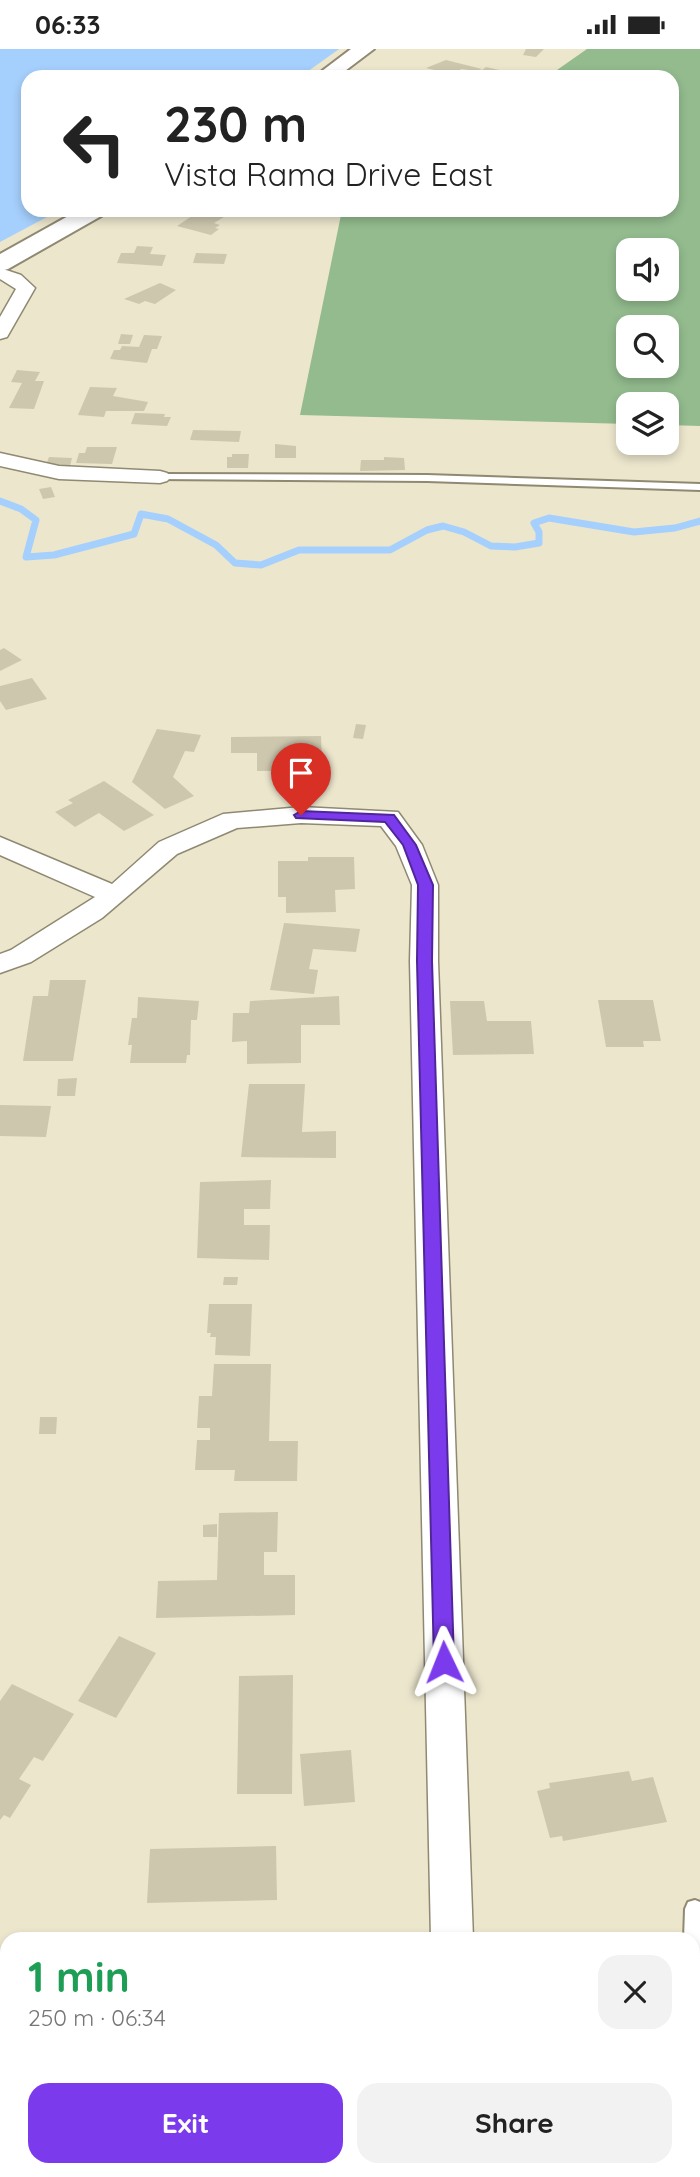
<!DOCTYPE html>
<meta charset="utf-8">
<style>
:root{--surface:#fff;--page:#f2f2f2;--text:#222;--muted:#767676;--accent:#7c3aed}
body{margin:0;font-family:Quicksand,sans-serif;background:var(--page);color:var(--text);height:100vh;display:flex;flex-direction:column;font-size:26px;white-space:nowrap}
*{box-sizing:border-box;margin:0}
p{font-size:23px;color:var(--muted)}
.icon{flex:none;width:38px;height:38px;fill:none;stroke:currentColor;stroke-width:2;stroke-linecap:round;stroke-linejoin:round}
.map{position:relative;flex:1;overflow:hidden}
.panel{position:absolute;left:0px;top:1883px;width:700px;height:245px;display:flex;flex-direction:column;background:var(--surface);border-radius:21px 21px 0 0;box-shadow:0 4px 10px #0003}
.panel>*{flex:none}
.hud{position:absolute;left:21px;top:21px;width:658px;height:147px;border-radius:21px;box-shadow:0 4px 10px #0003;background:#fff;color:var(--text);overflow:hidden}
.buttons{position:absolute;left:616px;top:189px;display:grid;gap:14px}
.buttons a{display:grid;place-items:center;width:63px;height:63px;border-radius:14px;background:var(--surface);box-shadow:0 4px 10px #0003;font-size:35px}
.pin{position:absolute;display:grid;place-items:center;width:60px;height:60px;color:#fff;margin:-72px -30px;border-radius:50% 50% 50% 0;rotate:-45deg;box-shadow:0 0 7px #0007}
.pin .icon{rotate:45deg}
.me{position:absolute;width:77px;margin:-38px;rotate:358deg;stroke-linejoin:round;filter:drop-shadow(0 0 5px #0008)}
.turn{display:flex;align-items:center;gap:24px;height:147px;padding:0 28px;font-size:32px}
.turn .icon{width:91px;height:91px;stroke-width:2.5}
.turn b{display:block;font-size:49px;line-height:60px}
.round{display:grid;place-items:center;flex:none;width:74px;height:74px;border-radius:21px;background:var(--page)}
.summary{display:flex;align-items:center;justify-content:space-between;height:119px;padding:0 28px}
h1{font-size:42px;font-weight:800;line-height:52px;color:#1e9e55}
.primary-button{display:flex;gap:14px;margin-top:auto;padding:14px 28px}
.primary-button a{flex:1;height:80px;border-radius:21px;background:var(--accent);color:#fff;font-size:28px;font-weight:800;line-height:80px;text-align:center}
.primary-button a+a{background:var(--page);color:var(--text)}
.status{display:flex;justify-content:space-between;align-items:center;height:49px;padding:0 35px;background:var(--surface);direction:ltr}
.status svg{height:19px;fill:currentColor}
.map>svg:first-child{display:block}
.forest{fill:#93bb8e;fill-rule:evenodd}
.water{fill:#a5cffc}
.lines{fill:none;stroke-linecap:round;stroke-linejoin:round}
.stream{stroke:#a5cffc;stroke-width:7}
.building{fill:#cdc7ae}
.service-casing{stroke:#8f8972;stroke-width:4}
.minor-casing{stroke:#8f8972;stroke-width:3}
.secondary-casing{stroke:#8f8972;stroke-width:4}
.service{fill:#fff;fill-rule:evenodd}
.minor{fill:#fff;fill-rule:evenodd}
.secondary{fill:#fff;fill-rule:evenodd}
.route{fill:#7c3aed;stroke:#51269a;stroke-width:2}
</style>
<div class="status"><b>06:33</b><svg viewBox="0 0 49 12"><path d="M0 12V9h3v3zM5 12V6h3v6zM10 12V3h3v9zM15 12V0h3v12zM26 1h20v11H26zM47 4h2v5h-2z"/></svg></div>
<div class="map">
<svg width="700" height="2128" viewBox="0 0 700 2128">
<rect width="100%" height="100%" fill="#ece6cd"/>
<path class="forest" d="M587 0H700V377L667 376V355H628V375L300 366 342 161H672V28H547ZM628 201H667V240H628ZM628 278H667V317H628Z"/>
<path class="water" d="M0 0H339L300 28H28V161H60L0 193Z"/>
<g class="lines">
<path class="stream" d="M0 452 21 460 36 471 26 508 54 506 134 485 141 465 168 470 216 496 235 514 261 516 299 501H390L427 481 443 477 464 483 491 497 515 498 539 494V483L534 474 549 469 634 483 675 479 700 472"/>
</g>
<path class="building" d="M526 0H544L536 8 523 6Z
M446 11 482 20 477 22 461 20 456 26 426 19Z
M486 18 504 22 496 28 478 24Z
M210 161 229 165 214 174 220 176 215 179 219 180 211 186 177 177 195 165 201 167Z
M137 197 153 198 150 205 166 206 162 217 117 214 121 204H134Z
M196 204 227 205 224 215 193 214Z
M160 234 176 241 155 255 145 252 139 255 124 250Z
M121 285 133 286 130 295H118Z
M144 286 162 287 157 300H152L147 314 110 310 114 301H120L122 297 139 298Z
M17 321 40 323 35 332H44L34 360 9 359 22 334 11 333Z
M90 338 117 339 113 347 148 353 144 362H106L104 368 78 366Z
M135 364 165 365 164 368H171L167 377 131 375Z
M193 381 241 382 239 393 190 391Z
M275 395 296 397V409H275Z
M87 398H117L112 415 76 414 79 404H85Z
M232 405H249L248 419H227V408H232Z
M49 408 72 409 70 417 46 416Z
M384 408 404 409 405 421 360 422 361 411H384Z
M51 438 55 448 43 450 39 440Z
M4 599 22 611 0 622V601Z
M32 629 47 650 6 661 0 652V637Z
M356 675 366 676 363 690 353 689Z
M157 680 201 686 194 703 185 702 173 728 194 747 165 760 132 733Z
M321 687 322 712 285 713V722H257V704H231V688Z
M104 732 154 766 124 782 99 764 75 778 55 763 73 754 68 751Z
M308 808H354L355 840 335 841 336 863 286 864V848H278V812H308Z
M284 874 360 880 356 903 313 900 309 920 318 921 314 945 270 941Z
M50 931H86L73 1012H23L33 947H48Z
M339 947 340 976H301V1014L247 1015V992L232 993 233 964H249L250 952Z
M138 948 199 952 197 971H191L190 1006H187L186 1014H130L132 996H128L132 969H137Z
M598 951H653L661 992H643L644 998H606Z
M450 952H484L487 972H531L534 1005 453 1006Z
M77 1029 75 1047H57L58 1030Z
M249 1035H305L302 1083 336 1082V1109L241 1108Z
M0 1056 51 1057 46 1088 0 1087Z
M271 1131 270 1160H244V1176H270L269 1211 197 1209 200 1133Z
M224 1228H238L237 1236H223Z
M209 1255H252L250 1307 215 1306 216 1288H210L211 1284H207Z
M214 1315H271L269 1392H298L297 1432H234L235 1421H195L197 1391H210V1379H197L199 1347H212Z
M40 1368H57L56 1385H39Z
M278 1463 277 1503H264V1526H295V1566L156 1569 158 1532 217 1531 219 1464Z
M217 1475V1488H203V1476Z
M119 1587 156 1604 116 1669 78 1652Z
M293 1626 292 1745H237L239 1627Z
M12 1635 74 1665 43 1712 34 1708 19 1730 31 1736 10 1769 4 1766 0 1771V1652Z
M351 1701 355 1753 304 1757 300 1705Z
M629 1722 632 1732 653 1728 667 1773 563 1792 562 1787 550 1789 537 1742 550 1739 549 1734Z
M276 1797 277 1851 147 1854 150 1800Z"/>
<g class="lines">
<defs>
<path id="service" d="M160 425 427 426 700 435V441L427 432 156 430V426Z
M695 1851 700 1853V1903L693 1906V1890H684L685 1860 688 1853Z"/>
<path id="minor" d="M0 219 21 226 35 239 7 288 0 290V268L16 240 0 230Z
M0 404 59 417 160 422 167 424 171 428 167 432 160 434 59 430 0 417Z
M301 758 398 763 422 796 438 836V912L473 1890H431L410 912 412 836 396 797 381 777 301 774 237 779 177 805 102 869 31 913 0 924V905L11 901 95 848 0 806V788L112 835 159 793 223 765Z
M0 1971H7V2013H0Z
M434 2121H478V2128H434Z"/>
<path id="secondary" d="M351 0H374L337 28H314Z
M79 161H106L103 166 8 220 0 222V205Z"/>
</defs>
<use href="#service" class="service-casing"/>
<use href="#minor" class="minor-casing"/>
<use href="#secondary" class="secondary-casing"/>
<use href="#service" class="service"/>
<use href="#minor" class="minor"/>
<use href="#secondary" class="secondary"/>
</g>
<path class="route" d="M301 762 394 766 416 796 433 836 432 912 454 1613 451 1619 444 1622 437 1619 434 1613 417 912 418 836 403 796 385 773 296 769 294 766Z"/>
</svg>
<div class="buttons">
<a><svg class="icon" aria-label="sound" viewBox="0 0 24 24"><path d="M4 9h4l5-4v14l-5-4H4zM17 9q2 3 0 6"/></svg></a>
<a><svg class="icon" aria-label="search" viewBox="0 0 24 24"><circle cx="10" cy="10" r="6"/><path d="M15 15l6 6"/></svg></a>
<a><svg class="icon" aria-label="layers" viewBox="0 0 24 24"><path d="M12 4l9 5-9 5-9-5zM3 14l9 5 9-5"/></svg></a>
</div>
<div class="pin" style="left:301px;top:766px;background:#d93025"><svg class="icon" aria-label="arrive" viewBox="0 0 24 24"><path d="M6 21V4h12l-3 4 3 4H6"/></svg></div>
<svg class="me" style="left:444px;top:1613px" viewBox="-20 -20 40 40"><path d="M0-17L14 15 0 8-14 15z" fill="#7c3aed" stroke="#fff" stroke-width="4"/></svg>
<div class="hud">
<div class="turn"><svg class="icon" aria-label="left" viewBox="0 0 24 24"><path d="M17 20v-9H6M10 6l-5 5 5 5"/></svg><div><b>230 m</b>Vista Rama Drive East</div></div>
</div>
<section class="panel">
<div class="summary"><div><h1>1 min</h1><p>250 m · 06:34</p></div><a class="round"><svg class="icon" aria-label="close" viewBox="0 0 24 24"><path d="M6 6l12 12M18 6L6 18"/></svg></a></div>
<div class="primary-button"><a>Exit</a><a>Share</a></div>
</section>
</div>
